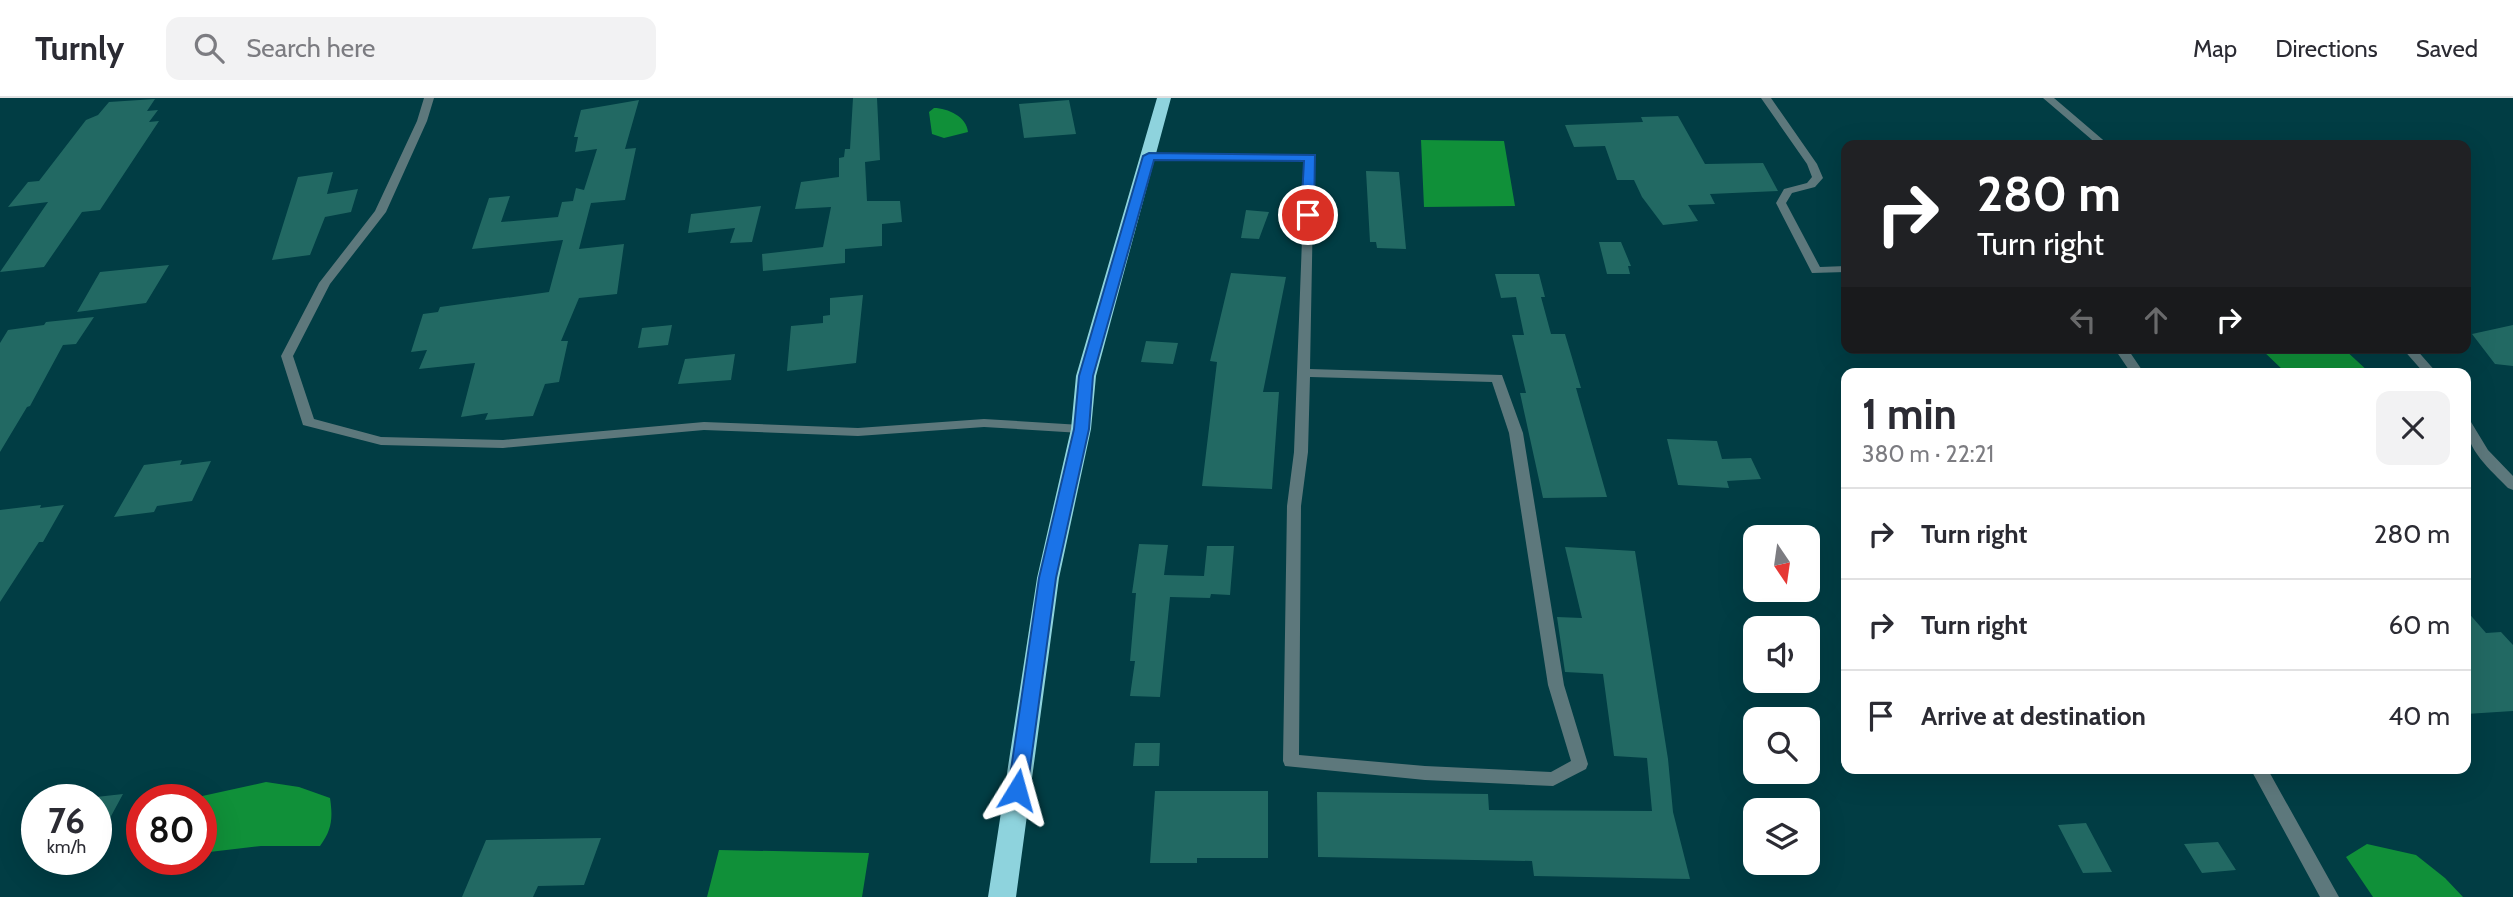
<!DOCTYPE html>
<meta charset="utf-8">
<style>
:root{--surface:#fff;--page:#f2f2f3;--text:#2b2b33;--muted:#7c7c81;--line:#e1e1e2}
body{margin:0;font-family:Cabin,sans-serif;background:var(--page);color:var(--text);height:100vh;display:flex;flex-direction:column;font-size:26px;white-space:nowrap}
*{box-sizing:border-box;margin:0}
p{font-size:23px;color:var(--muted)}
.icon{flex:none;width:38px;height:38px;fill:none;stroke:currentColor;stroke-width:2;stroke-linecap:round;stroke-linejoin:round}
.map{position:relative;flex:1;overflow:hidden}
.panel{position:absolute;left:1841px;top:270px;width:630px;height:406px;display:flex;flex-direction:column;background:var(--surface);border-radius:14px;box-shadow:0 7px 28px #0002}
.panel>*{flex:none}
.guide{position:absolute;left:1841px;top:42px;width:630px;height:214px;border-radius:14px;box-shadow:0 7px 28px #0002;background:#202124;color:#fff;overflow:hidden}
.needle{width:46px;rotate:167deg}
.controls{position:absolute;left:1743px;top:427px;display:grid;gap:14px}
.controls a{display:grid;place-items:center;width:77px;height:77px;border-radius:14px;background:var(--surface);box-shadow:0 7px 28px #0002;font-size:35px}
.speed{position:absolute;left:21px;top:686px;display:flex;gap:14px;font-size:35px;font-weight:700;text-align:center}
.speed>*{display:grid;place-content:center;width:91px;height:91px;border-radius:50%;background:var(--surface);box-shadow:0 7px 28px #0002;line-height:1}
.speed small{font-size:18px;font-weight:400}
.speed .limit{border:10px solid #d22;background:#fff;color:#111}
.pin{position:absolute;display:grid;place-items:center;width:60px;height:60px;color:#fff;margin:-30px;border:4px solid #fff;border-radius:50%;box-shadow:0 2px 7px #0007}
.me{position:absolute;width:77px;margin:-38px;rotate:8deg;stroke-linejoin:round;filter:drop-shadow(0 0 5px #0008)}
.turn{display:flex;align-items:center;gap:24px;height:147px;padding:0 21px;font-size:32px}
.turn .icon{width:91px;height:91px;stroke-width:2.5}
.turn b{display:block;font-size:49px;line-height:60px}
.lanes{display:flex;align-items:center;height:66px;padding:0 21px;background:#0003;justify-content:center;gap:35px;direction:ltr}
.lanes .off{opacity:.35}
.round{display:grid;place-items:center;flex:none;width:74px;height:74px;border-radius:14px;background:var(--page)}
.headline{display:flex;align-items:center;justify-content:space-between;height:119px;padding:0 21px}
h1{font-size:42px;font-weight:800;line-height:52px}
ul{padding:0;list-style:none}
li{display:flex;align-items:center;gap:21px;height:91px;padding:0 21px;border-top:2px solid var(--line)}
li div{flex:1}
li b{display:block;font-size:26px}
li em{font-style:normal}
header{display:flex;align-items:center;gap:42px;box-sizing:border-box;height:98px;padding:0 35px;background:var(--surface);border-bottom:2px solid var(--line)}
header strong{font-size:33px}
nav{display:flex;gap:38px;margin-inline-start:auto;font-size:24px}
.search{width:490px;height:63px;background:var(--page);display:flex;align-items:center;gap:18px;box-sizing:border-box;padding:0 24px;border-radius:14px;color:var(--muted);font-size:26px}
.map>svg:first-child{display:block}
.water{fill:#109039}
.building{fill:#226963}
.lines{fill:none;stroke-linecap:round;stroke-linejoin:round}
.street{fill:#5d787c;fill-rule:evenodd}
.highway{fill:#8ed3dd;fill-rule:evenodd}
.route{fill:#1a73e8;stroke:#114b97;stroke-width:2}
</style>
<header>
<strong>Turnly</strong>
<div class="search"><svg class="icon" aria-label="search" viewBox="0 0 24 24"><circle cx="10" cy="10" r="6"/><path d="M15 15l6 6"/></svg>Search here</div>
<nav><a>Map</a><a>Directions</a><a>Saved</a></nav>
</header>
<div class="map">
<svg width="2513" height="799" viewBox="0 0 2513 799">
<rect width="100%" height="100%" fill="#013d44"/>
<path class="water" d="M934 10C948 10 967 19 968 34L944 40 932 36 929 14Z
M1421 42 1504 43 1515 108 1424 109Z
M2260 250H2343L2370 275H2286Z
M266 684 299 689 330 700C333 720 332 732 320 748H261L201 755V702H184Z
M2367 746 2416 757 2445 780 2463 799H2373L2346 759Z
M719 752 869 755 862 799H707Z"/>
<path class="building" d="M853 0H877L880 62 865 64 867 103H900L902 124 882 126V148L845 151V165L763 173 762 156 823 149 831 109 795 111 801 84 839 79V60L844 59 845 51H850Z
M155 1 147 13 158 12 149 24 159 23 100 112 82 114 44 169 0 174 48 104 8 109 28 84 39 83 86 22 98 17 109 4Z
M639 2 625 51 636 50 625 102 591 105 579 151 624 146 617 196 579 200 561 243H568L559 284 545 286 533 318 485 322 488 315 461 319 475 265 419 271 427 252 411 254 423 216 438 214 440 209 549 194 563 142 472 151 489 100 510 98 501 124 558 119 562 104 573 103 576 90 584 92 597 51 575 54 578 39H574L581 12Z
M1069 2 1076 36 1024 40 1019 6Z
M1678 18 1705 66 1763 65 1778 93 1710 96 1715 106 1688 107 1698 123 1663 127 1642 99 1634 82H1617L1605 48 1574 49 1565 27 1643 24 1641 19Z
M1366 73 1399 74 1406 151 1377 150 1376 144H1370Z
M333 74 327 96 358 91 351 114 325 119 310 157 272 162 298 79Z
M761 108 752 144 730 145 735 130 688 135 691 116Z
M1246 112 1269 114 1259 141 1241 140Z
M1599 144H1621L1631 168H1628L1630 176H1607Z
M169 167 146 205 77 214 100 174Z
M1231 175 1286 179 1263 294H1279L1272 391 1202 388 1217 264 1210 263Z
M1495 176H1539L1545 199H1541L1551 236H1565L1581 290H1576L1607 399 1543 400 1520 295H1526L1512 237H1524L1516 199 1501 200Z
M863 197 856 265 787 273 791 228 823 225V218L830 217V200Z
M94 219 76 246 63 247 30 308 27 309 0 354V245L8 232 44 227 46 224Z
M672 227 668 247 638 250 642 230Z
M2513 227V268L2495 266 2472 236Z
M1146 243 1178 245 1173 266 1141 264Z
M735 256 731 282 678 286 685 261Z
M1667 341 1717 343 1722 361 1751 360 1761 381 1727 383 1729 390 1678 387Z
M182 362 180 367 211 363 192 403 157 408 154 414 114 419 144 367Z
M41 407 40 410 64 407 43 444H39L0 504V412Z
M1139 446 1168 447 1164 477 1204 478 1207 448H1234L1230 497 1211 496 1210 500 1170 499 1160 599 1130 598 1135 563H1130L1136 495H1132Z
M1565 449 1635 453 1668 661 1673 714 1690 781 1534 778 1532 763 1318 759 1317 694 1488 696 1489 712 1652 713 1647 660 1614 658 1603 576 1565 574 1557 519 1582 520Z
M2466 512 2486 535 2501 534 2513 547V613L2466 616Z
M1135 645H1160L1159 668H1133Z
M1155 693H1268V760H1197V765H1150Z
M123 696 96 746V699Z
M2086 725 2112 774 2083 775 2058 727Z
M601 740 584 787 538 788 533 799H462L486 742Z
M2218 744 2236 772 2202 775 2184 746Z"/>
<g class="lines">
<path class="street" d="M424 0H434L427 23 386 114 330 186 293 258 314 321 381 339 503 342 704 324 858 330 984 321 1081 327 1088 331 1081 335 984 329 858 338 704 332 503 350 381 347 303 327 281 258 319 185 375 113 417 23Z
M1761 0H1771L1817 66 1823 80 1815 89 1792 95 1786 105 1820 169 1846 168V174L1812 175 1776 105 1784 91 1807 85 1812 79 1807 66Z
M2043 0H2054L2109 47H2098Z
M1149 55 1314 57 1310 271 1502 277 1523 335 1564 587 1588 666 1586 671 1553 688 1425 682 1285 668 1283 663 1287 408 1294 354 1305 62 1145 60V56ZM1310 279 1492 284 1509 335 1548 587 1571 663 1551 674 1425 668 1299 657 1301 408 1308 354Z
M2114 250H2127L2144 275H2131Z
M2402 250H2415L2437 275H2424Z
M2466 323 2471 324 2488 352 2513 378V392L2508 390C2490 371 2465 351 2466 323Z
M2250 670H2267L2339 799H2320Z"/>
<path class="highway" d="M1157 0H1171L1096 278 1091 331 1059 480 1016 799H988L1037 480 1071 331 1076 278Z"/>
</g>
<path class="route" d="M1149 55 1315 57 1314 117 1308 121 1301 117 1304 63 1154 62 1093 278 1089 331 1056 480 1027 692 1024 697 1017 700 1011 697 1008 692 1039 480 1074 331 1079 278 1143 58Z"/>
</svg>
<div class="controls">
<a><svg class="needle" viewBox="-14 -14 28 28"><path d="M0-13l5 13h-10z" fill="#e53935"/><path d="M0 13l5-13h-10z" fill="#7c7c81"/></svg></a>
<a><svg class="icon" aria-label="sound" viewBox="0 0 24 24"><path d="M4 9h4l5-4v14l-5-4H4zM17 9q2 3 0 6"/></svg></a>
<a><svg class="icon" aria-label="search" viewBox="0 0 24 24"><circle cx="10" cy="10" r="6"/><path d="M15 15l6 6"/></svg></a>
<a><svg class="icon" aria-label="layers" viewBox="0 0 24 24"><path d="M12 4l9 5-9 5-9-5zM3 14l9 5 9-5"/></svg></a>
</div>
<div class="speed"><div>76<small>km/h</small></div><div class="limit">80</div></div>
<div class="pin" style="left:1308px;top:117px;background:#d93025"><svg class="icon" aria-label="arrive" viewBox="0 0 24 24"><path d="M6 21V4h12l-3 4 3 4H6"/></svg></div>
<svg class="me" style="left:1017px;top:692px" viewBox="-20 -20 40 40"><path d="M0-17L14 15 0 8-14 15z" fill="#1a73e8" stroke="#fff" stroke-width="4"/></svg>
<div class="guide">
<div class="turn"><svg class="icon" aria-label="right" viewBox="0 0 24 24"><path d="M7 20v-9h11M14 6l5 5-5 5"/></svg><div><b>280 m</b>Turn right</div></div>
<div class="lanes"><svg class="icon off" aria-label="left" viewBox="0 0 24 24"><path d="M17 20v-9H6M10 6l-5 5 5 5"/></svg><svg class="icon off" aria-label="ahead" viewBox="0 0 24 24"><path d="M12 20V5M6 11l6-6 6 6"/></svg><svg class="icon" aria-label="right" viewBox="0 0 24 24"><path d="M7 20v-9h11M14 6l5 5-5 5"/></svg></div>
</div>
<section class="panel">
<div class="headline"><div><h1>1 min</h1><p>380 m · 22:21</p></div><a class="round"><svg class="icon" aria-label="close" viewBox="0 0 24 24"><path d="M6 6l12 12M18 6L6 18"/></svg></a></div>
<ul>
<li><svg class="icon" aria-label="right" viewBox="0 0 24 24"><path d="M7 20v-9h11M14 6l5 5-5 5"/></svg><div><b>Turn right</b></div><em>280 m</em></li>
<li><svg class="icon" aria-label="right" viewBox="0 0 24 24"><path d="M7 20v-9h11M14 6l5 5-5 5"/></svg><div><b>Turn right</b></div><em>60 m</em></li>
<li><svg class="icon" aria-label="arrive" viewBox="0 0 24 24"><path d="M6 21V4h12l-3 4 3 4H6"/></svg><div><b>Arrive at destination</b></div><em>40 m</em></li>
</ul>
</section>
</div>
